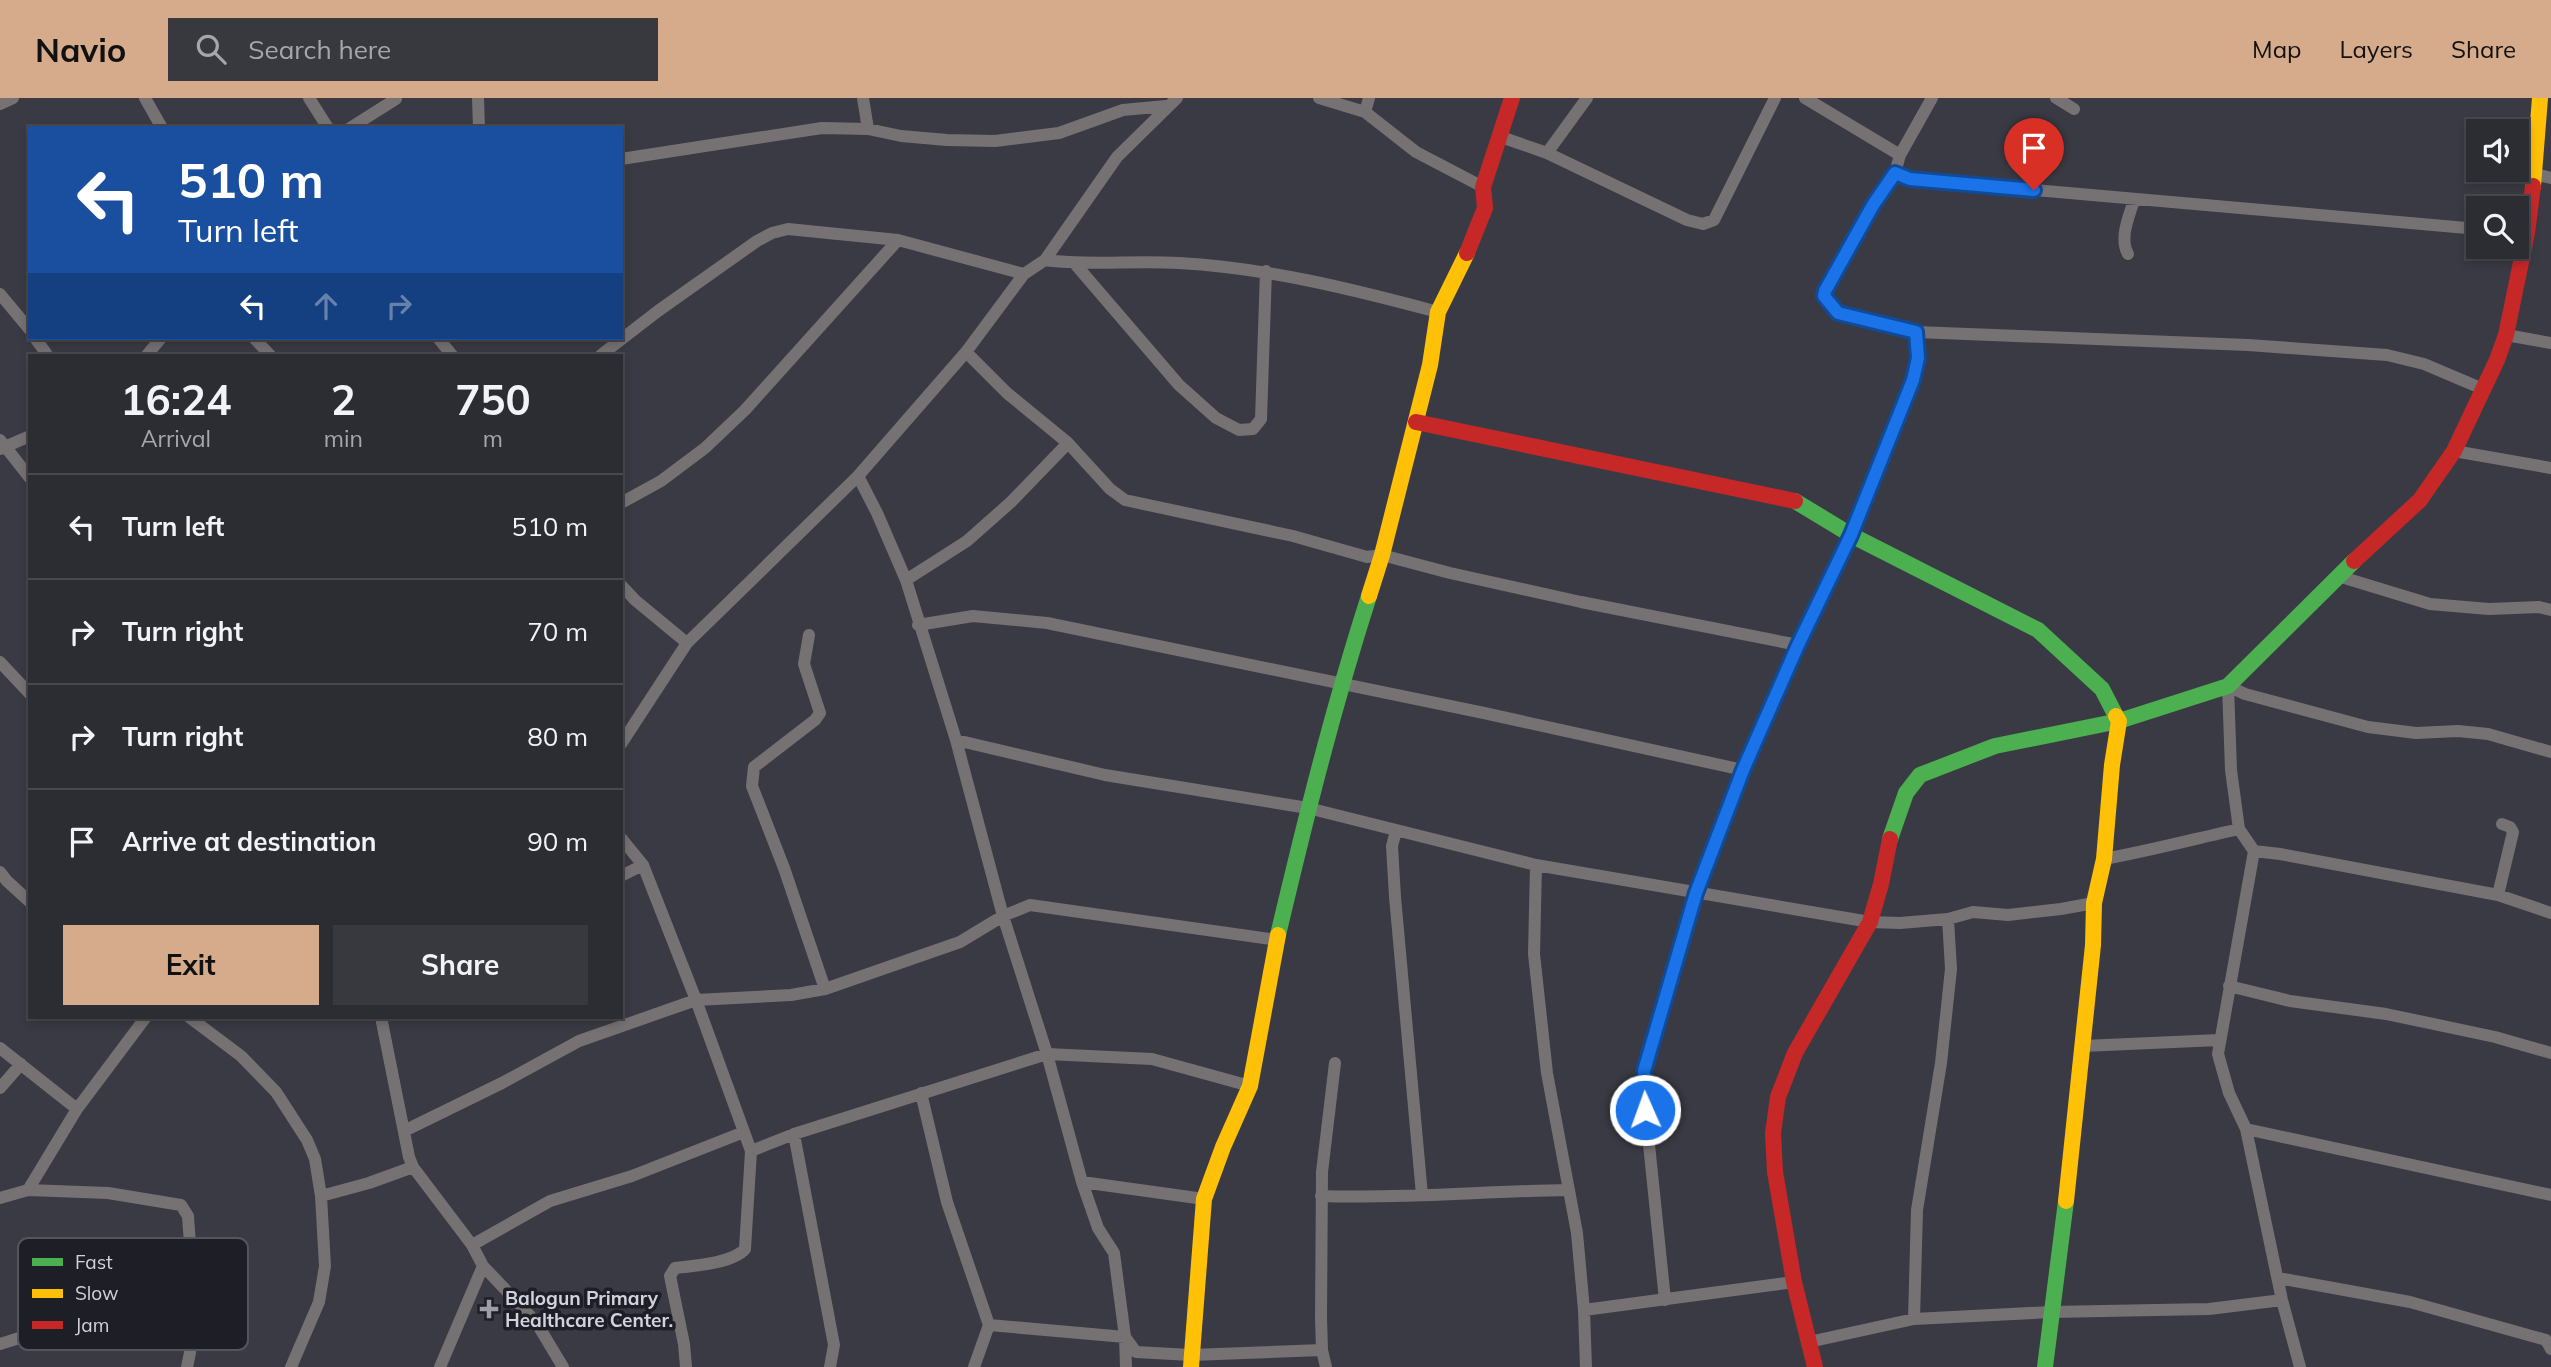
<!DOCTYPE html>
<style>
:root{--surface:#2c2c33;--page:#38383f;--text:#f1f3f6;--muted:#a6a7ac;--line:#48484e;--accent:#d6ab8b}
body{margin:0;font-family:Mulish,sans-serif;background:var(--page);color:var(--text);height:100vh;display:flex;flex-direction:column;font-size:26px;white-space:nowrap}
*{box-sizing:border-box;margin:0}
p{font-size:23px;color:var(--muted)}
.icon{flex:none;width:38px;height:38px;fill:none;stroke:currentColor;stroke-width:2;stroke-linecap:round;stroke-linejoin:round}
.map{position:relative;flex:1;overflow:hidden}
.side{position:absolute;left:28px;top:256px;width:595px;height:665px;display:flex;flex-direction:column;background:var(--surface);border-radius:0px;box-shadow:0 4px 10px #0003,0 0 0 2px var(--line)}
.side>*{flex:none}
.guide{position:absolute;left:28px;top:28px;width:595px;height:214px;border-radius:0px;box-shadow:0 4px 10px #0003,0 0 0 2px var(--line);background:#1a4fa0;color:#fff;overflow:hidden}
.fabs{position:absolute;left:2466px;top:21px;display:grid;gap:14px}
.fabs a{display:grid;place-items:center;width:63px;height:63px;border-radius:0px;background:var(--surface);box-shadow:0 4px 10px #0003,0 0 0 2px var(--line);font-size:35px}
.pin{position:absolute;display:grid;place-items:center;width:60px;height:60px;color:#fff;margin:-72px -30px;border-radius:50% 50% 50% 0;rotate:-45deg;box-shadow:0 0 7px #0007}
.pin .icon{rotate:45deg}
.me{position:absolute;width:77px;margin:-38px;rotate:358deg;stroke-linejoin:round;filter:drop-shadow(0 0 5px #0008)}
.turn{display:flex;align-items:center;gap:24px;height:147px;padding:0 35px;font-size:32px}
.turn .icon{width:91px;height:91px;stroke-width:2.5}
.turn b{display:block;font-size:49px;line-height:60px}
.lanes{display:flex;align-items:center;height:66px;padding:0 35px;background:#0003;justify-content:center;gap:35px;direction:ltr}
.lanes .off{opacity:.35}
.eta{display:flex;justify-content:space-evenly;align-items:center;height:119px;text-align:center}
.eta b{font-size:42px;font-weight:700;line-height:49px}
.button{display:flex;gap:14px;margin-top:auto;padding:14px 35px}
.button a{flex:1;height:80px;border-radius:0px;background:var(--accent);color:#111;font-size:28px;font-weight:700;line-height:80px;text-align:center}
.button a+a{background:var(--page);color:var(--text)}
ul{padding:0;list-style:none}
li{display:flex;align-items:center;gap:21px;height:105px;padding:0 35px;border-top:2px solid var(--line)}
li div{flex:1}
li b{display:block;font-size:26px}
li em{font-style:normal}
header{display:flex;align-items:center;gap:42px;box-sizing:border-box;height:98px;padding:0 35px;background:var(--accent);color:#111}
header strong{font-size:33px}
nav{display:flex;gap:38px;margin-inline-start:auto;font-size:24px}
.search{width:490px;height:63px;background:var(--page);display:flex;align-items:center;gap:18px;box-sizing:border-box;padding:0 24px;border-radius:0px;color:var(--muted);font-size:26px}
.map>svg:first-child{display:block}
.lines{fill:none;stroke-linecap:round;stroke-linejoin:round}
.street{stroke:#767173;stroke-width:12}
.fast{stroke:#4caf50;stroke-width:16}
.slow{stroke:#ffc107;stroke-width:16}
.jam{stroke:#c62828;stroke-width:16}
.route-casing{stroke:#114b97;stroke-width:18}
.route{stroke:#1a73e8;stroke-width:12}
.poi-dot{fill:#9d9da9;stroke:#1e1e27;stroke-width:2.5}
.labels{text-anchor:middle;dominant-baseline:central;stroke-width:7;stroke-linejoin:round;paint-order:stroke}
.poi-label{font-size:19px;font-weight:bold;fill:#d2d2df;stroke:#1e1e27;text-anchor:start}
.key{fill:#1e1e27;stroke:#54545e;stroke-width:2}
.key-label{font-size:19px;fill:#d2d2df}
</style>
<header>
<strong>Navio</strong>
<div class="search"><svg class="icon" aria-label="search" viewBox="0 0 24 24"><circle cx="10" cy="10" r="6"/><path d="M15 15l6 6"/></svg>Search here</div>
<nav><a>Map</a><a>Layers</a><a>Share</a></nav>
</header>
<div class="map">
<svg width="2551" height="1269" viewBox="0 0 2551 1269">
<rect width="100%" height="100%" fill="#3a3a44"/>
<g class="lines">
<path class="street" d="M145 0 162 30
M309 0 328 30
M478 0 479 30
M863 0 868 31
M1319 0 1365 14 1416 54 1483 89
M1805 0 1900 57
M1932 0 1900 57 1895 75 1910 81 2478 131
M2056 0 2074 11
M0 6 13 0
M1365 14 1369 0
M350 30 396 1
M1501 39 1547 55 1687 122 1703 126 1714 122 1775 0
M1547 55 1587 0
M621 61 822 30 868 31 901 38 947 42 995 43 1059 35 1123 12 1166 8
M1895 75 1873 107 1824 193V198L1838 215 1916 234 2248 247 2387 257 2424 266 2483 291
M2535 76 2551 80
M2128 156C2119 140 2129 119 2134 102
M1045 162C1090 168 1134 162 1179 165 1268 170 1352 191 1438 214
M1076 167 1179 287 1216 320 1239 332 1253 331 1261 321 1266 173
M0 196 30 232
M2506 237 2551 245
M35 240 46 255
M254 240 270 257
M438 240 452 257
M966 254 1007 295 1068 345 1110 391 1125 402 1293 438 1367 459 1382 457 1450 475 1581 504 1798 547
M147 257 161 240
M601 257 658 213 757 143 772 135 788 131 898 142 1024 176
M0 342 30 380
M0 351 30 338
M2454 353 2551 370
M858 378 877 415 906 482 956 642 1003 818 1047 956 1082 1084 1098 1130 1114 1155 1125 1239 1126 1269
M621 405 661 383 705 350 745 312 898 142
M2338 478 2430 506 2489 511 2539 509 2551 512
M906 482 967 443 1011 404 1068 345
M621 487 635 502 687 545 621 646
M918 527 973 518 1047 525 1484 615 1743 672
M809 537 804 566 820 615 815 622 754 669 752 688 784 770 825 891
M687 545 858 378 966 254 1024 176 1045 162 1117 59 1177 0
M0 564 30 596
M956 642 1105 677 1308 710 1536 767 1870 824 1900 825 1948 821 1973 814 2008 817 2061 811 2094 805
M1396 733 1392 748 1395 799 1422 1097
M621 740 643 767 696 902 791 897 825 891 960 844 1003 818 1030 807 1277 842
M2254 753 2280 756 2498 797 2551 815
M2104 761C2149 753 2194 741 2239 731
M1536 767 1534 856 1547 975 1577 1135 1584 1212 1586 1269
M0 774 7 783 30 804
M621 778 643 767
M2498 797 2513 734 2510 729 2502 726
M2229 888 2290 903 2386 916 2495 939 2551 955
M189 919 241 958 276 994 307 1042 315 1061 321 1098 325 1168 319 1204 291 1269
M381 919 409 1059 413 1069 472 1147 483 1168 536 1224 563 1269
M2083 948 2219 942
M0 950 77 1011
M0 990 21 966
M921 995 947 1104 989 1227 974 1269
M2246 1031 2551 1097
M404 1033 502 985 579 943 696 902 751 1053 745 1151C733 1165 694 1168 675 1170L670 1178 684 1246 686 1269
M794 1036 834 1247 830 1269
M751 1053 794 1036 1047 956 1152 961 1250 988
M1082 1084 1204 1101
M28 1092 77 1011 146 919
M321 1098 369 1085 413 1069
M1321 1098C1404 1101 1486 1093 1569 1092
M0 1100 28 1092 108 1095 181 1107 188 1118C191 1167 199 1221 187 1269
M472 1147 550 1103 632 1078 744 1034
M2278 1180 2410 1204 2546 1242 2551 1251
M1665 1202 1643 988 1644 973 1696 795 1743 672 1798 547 1851 437 1913 282 1918 260 1916 234
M1584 1212 1794 1184
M1914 1221 1917 1112 1941 965 1951 871 1948 821
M989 1227 1125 1239 1136 1254 1191 1257 1322 1252
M1809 1244 1914 1221 2051 1214 2209 1211 2282 1202
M0 1246 77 1222 193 1202
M440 1269 483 1168
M1326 1269 1322 1252 1321 1220 1322 1074 1335 965
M2300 1269 2282 1202 2246 1031 2229 995 2218 956 2254 753 2239 731 2231 672 2228 588 2245 596 2368 629 2416 635 2458 633 2488 636 2551 654"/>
<path class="fast" d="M1795 403 1851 437 2038 532 2102 591 2116 618
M1890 741 1906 695 1920 677 1995 648 2119 623 2228 588 2354 463
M1278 837C1305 723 1333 610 1369 498
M2045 1269 2066 1103"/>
<path class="slow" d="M2533 88 2540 0
M1369 498 1382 457 1430 267 1438 214 1467 155
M2066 1103 2093 847 2094 805 2104 761 2112 667 2119 623 2116 618
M1191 1269 1204 1101 1223 1049 1250 988 1278 837"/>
<path class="jam" d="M1467 155 1485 110 1483 89 1512 0
M1416 324 1795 403
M2354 463 2420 402 2454 353 2497 262 2506 237 2527 135 2533 88
M1815 1269 1794 1184 1775 1074 1773 1035 1778 999 1795 955 1870 824 1881 786 1890 741"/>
</g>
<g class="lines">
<defs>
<path id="route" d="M1645 1012 1644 973 1696 795 1743 672 1798 547 1851 437 1913 282 1918 260 1916 234 1838 215 1824 198 1825 193 1873 107 1895 75 1910 81 2034 92"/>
</defs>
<use href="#route" class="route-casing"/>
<use href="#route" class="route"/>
</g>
<path class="poi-dot" d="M485.5 1200.5h7v7h7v7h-7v7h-7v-7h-7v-7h7z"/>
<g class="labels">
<g class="poi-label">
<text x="505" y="1200">Balogun Primary<tspan x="505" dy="22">Healthcare Center.</tspan></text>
</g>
</g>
<rect x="18" y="1140" width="230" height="112" rx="10" class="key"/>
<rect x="32" y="1160" width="31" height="8" fill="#4caf50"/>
<rect x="32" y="1191" width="31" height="9" fill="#ffc107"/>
<rect x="32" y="1223" width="31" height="8" fill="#c62828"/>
<g class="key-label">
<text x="75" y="1171">Fast</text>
<text x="75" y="1202">Slow</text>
<text x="75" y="1234">Jam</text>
</g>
</svg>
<div class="fabs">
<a><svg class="icon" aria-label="sound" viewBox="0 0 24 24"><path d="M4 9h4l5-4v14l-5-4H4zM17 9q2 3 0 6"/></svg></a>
<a><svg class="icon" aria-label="search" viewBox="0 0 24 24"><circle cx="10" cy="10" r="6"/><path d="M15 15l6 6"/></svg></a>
</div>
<div class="pin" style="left:2034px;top:92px;background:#d93025"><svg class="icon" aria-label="arrive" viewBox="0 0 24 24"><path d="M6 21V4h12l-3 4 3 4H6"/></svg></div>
<svg class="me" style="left:1645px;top:1012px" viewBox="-20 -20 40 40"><circle r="17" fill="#1a73e8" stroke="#fff" stroke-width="3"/><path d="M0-11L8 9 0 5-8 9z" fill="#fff"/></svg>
<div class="guide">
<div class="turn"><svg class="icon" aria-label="left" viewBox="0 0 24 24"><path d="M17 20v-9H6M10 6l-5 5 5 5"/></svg><div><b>510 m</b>Turn left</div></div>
<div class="lanes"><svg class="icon" aria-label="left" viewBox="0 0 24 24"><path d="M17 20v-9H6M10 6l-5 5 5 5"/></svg><svg class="icon off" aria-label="ahead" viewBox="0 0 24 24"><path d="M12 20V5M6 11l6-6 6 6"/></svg><svg class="icon off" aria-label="right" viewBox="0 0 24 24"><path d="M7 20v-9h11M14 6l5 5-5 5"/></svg></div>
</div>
<section class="side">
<div class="eta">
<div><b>16:24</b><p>Arrival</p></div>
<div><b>2</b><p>min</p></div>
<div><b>750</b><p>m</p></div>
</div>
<ul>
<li><svg class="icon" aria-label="left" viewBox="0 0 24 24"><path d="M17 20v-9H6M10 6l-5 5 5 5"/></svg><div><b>Turn left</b></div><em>510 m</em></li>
<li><svg class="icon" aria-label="right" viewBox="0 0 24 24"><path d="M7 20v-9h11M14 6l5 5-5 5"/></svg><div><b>Turn right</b></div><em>70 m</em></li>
<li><svg class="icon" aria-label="right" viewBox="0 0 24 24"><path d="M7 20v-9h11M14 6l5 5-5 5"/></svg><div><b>Turn right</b></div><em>80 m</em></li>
<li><svg class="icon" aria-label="arrive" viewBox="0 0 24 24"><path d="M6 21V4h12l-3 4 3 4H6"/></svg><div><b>Arrive at destination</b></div><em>90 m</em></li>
</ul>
<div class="button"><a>Exit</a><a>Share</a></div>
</section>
</div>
